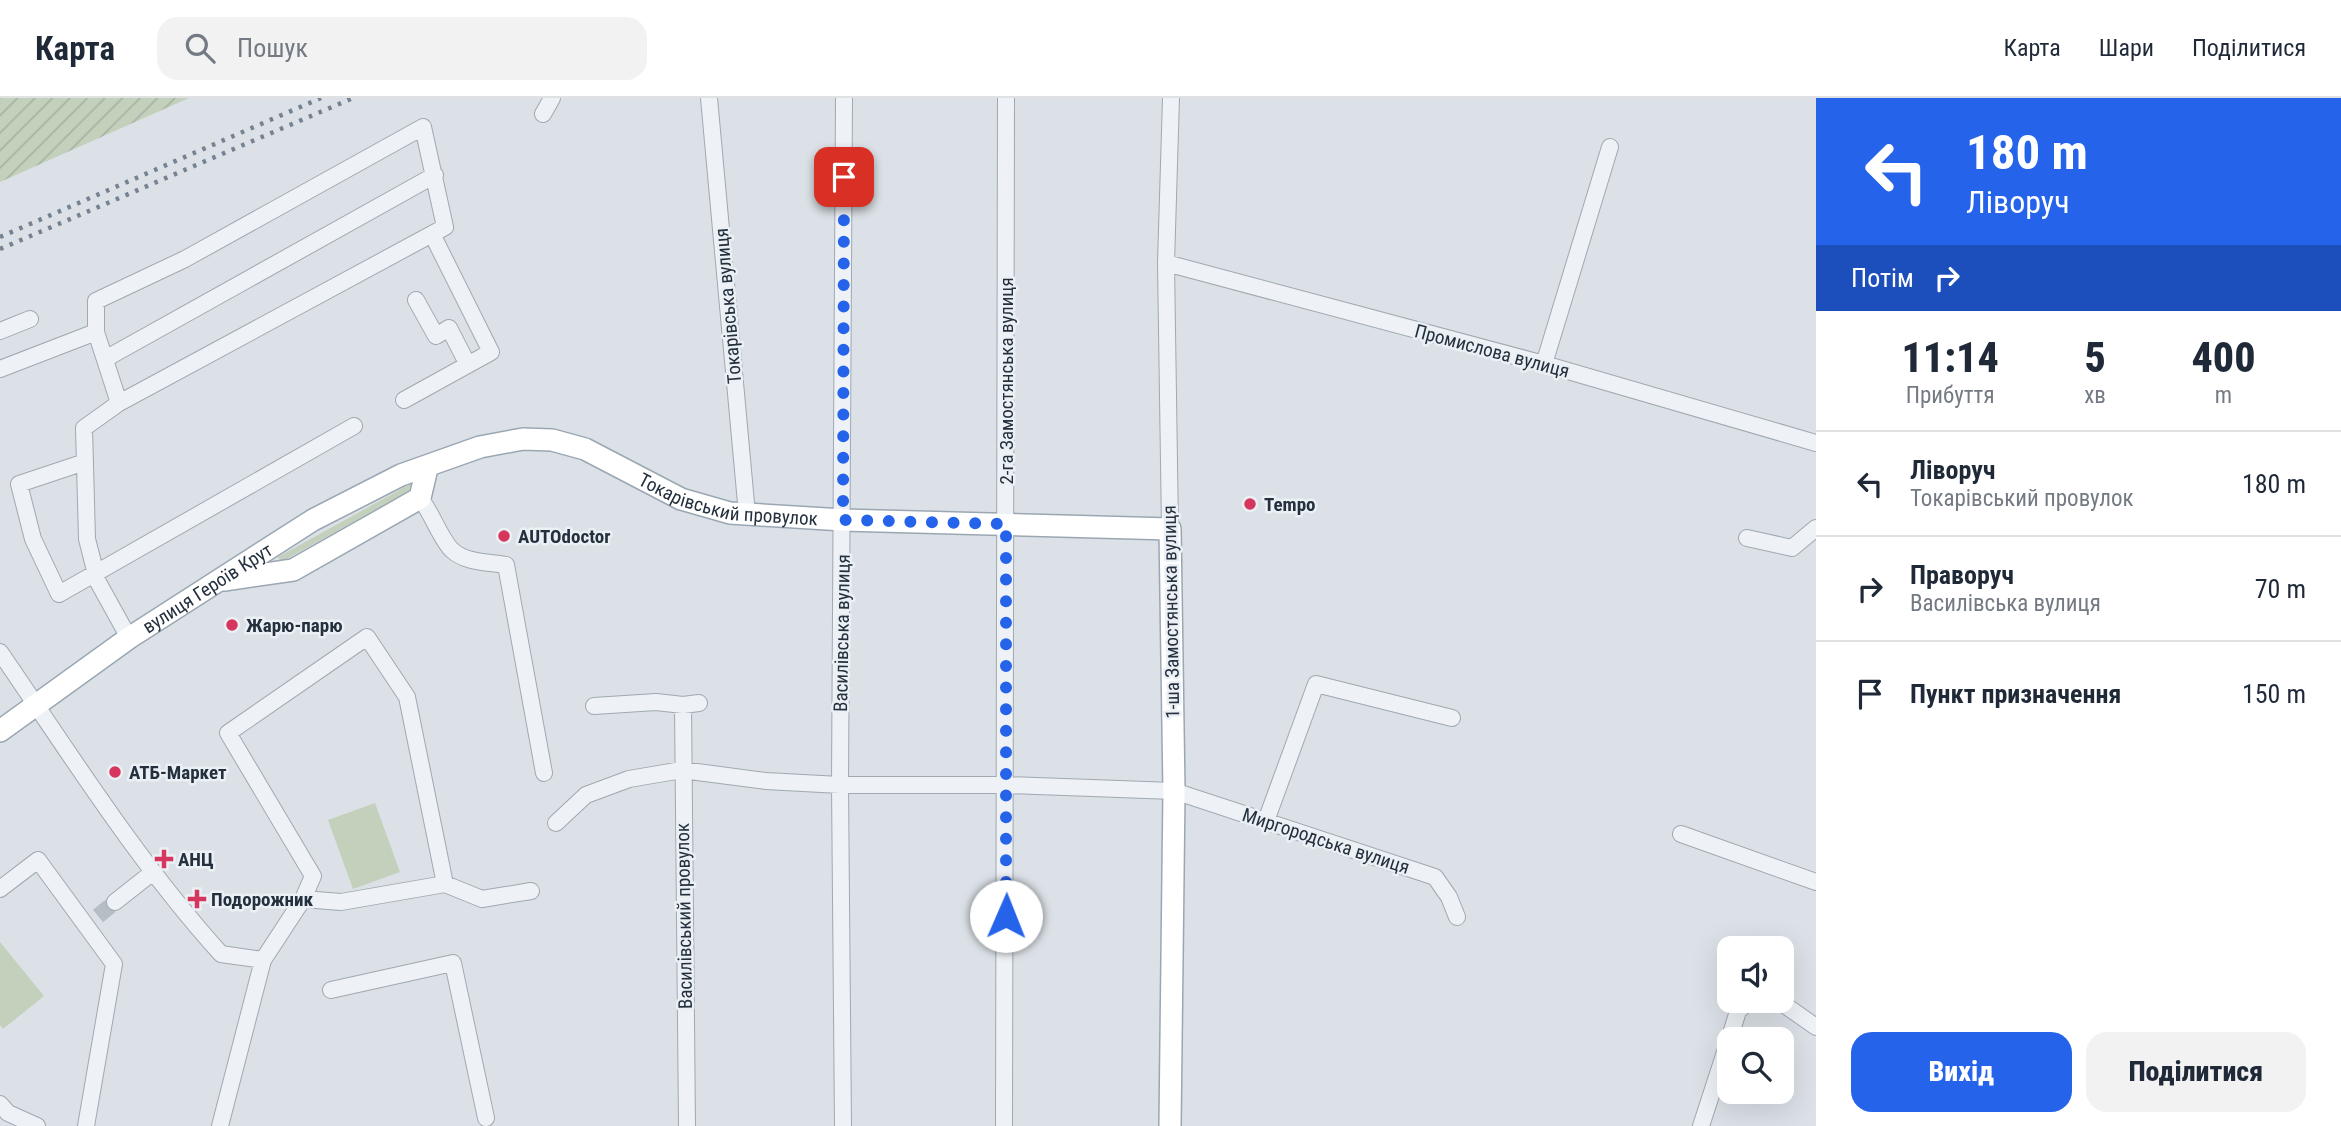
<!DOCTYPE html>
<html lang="uk">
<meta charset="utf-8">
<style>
:root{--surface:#fff;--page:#f2f2f3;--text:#1f2937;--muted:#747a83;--line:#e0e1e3;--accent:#2563eb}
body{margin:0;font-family:"Roboto Condensed",sans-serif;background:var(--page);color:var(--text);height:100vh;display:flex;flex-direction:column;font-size:26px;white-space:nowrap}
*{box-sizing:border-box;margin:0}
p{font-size:23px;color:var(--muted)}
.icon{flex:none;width:38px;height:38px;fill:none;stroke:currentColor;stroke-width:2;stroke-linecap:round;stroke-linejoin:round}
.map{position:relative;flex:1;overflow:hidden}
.panel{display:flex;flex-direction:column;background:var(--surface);width:525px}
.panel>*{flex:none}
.guide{background:#2563eb;color:#fff;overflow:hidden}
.controls{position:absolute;left:1717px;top:838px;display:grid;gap:14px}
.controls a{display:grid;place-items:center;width:77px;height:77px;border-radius:14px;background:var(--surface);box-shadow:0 7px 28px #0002;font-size:35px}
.pin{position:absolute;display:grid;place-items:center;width:60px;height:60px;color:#fff;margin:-30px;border-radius:14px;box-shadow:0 4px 10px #0006}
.me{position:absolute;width:77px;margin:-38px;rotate:1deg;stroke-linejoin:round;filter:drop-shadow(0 0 5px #0008)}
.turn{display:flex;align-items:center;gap:24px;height:147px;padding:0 35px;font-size:32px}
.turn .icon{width:91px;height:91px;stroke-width:2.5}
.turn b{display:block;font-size:49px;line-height:60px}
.then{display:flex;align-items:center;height:66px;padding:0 35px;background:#0003;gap:14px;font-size:26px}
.eta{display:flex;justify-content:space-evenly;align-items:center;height:119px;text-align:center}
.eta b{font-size:42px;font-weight:800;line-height:49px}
.button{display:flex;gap:14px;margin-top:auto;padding:14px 35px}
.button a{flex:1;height:80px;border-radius:21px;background:var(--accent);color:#fff;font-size:28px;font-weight:800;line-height:80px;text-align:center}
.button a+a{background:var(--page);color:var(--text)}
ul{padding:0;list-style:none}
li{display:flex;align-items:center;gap:21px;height:105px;padding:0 35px;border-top:2px solid var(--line)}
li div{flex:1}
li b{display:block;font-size:26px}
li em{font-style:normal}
header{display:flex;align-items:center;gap:42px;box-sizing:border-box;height:98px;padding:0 35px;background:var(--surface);border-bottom:2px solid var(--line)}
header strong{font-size:33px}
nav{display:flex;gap:38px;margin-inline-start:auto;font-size:24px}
.search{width:490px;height:63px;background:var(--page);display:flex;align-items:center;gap:18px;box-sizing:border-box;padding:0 24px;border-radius:21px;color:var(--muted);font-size:26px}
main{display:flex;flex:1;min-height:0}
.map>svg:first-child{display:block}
.grass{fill:#c3d1bc}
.garden{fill:url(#garden-furrows)}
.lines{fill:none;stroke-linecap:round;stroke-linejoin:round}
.minor-tunnel{stroke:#b6bec5;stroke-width:16;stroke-dasharray:16 8;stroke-linecap:butt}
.minor-casing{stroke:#a0a8b1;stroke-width:18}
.major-casing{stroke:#9aa7b3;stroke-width:24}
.minor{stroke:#eef1f5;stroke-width:16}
.major{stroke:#fff;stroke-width:21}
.rail{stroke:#748291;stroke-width:4.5;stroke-dasharray:3.5 7;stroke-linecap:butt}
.route{stroke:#2563eb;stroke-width:12;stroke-dasharray:0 21.6}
.poi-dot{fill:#d6365e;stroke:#ebf0f5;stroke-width:2.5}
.labels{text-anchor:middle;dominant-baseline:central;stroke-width:5;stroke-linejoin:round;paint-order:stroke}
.street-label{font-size:19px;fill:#24303e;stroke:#ebf0f5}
.poi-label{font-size:19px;font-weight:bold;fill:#24303e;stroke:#ebf0f5;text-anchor:start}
</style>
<header>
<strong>Карта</strong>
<div class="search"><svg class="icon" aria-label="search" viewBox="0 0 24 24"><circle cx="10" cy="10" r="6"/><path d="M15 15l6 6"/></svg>Пошук</div>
<nav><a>Карта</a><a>Шари</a><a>Поділитися</a></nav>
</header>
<main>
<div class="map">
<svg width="1816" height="1028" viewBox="0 0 1816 1028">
<defs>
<pattern id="garden-furrows" width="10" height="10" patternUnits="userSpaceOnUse" patternTransform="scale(1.75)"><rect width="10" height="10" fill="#c3d1bc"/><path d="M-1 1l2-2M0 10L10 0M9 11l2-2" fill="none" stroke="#a7b4a3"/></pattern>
</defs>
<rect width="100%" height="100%" fill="#dbe1e7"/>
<path class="grass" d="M412 385 409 393 281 464 278 459Z
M375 705 400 774 353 791 328 722Z
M0 844 44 898 3 931 0 927Z"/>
<path class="garden" d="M0 0H189L0 84Z"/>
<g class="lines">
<path class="minor-tunnel" d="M98 818 115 804"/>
<defs>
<path id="minor" d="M709 0 747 416
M543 16 552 0
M1166 165 1544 266 1816 345
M416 202 436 238 449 230 468 267
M0 233 30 221
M96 234V203L185 161 423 29 445 129 119 305 84 330 87 441 98 484 129 540
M105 261 435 77
M1544 266 1610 49
M0 271 96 234 119 305
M404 302 491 254 432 136
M85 364 19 386 33 441 59 496 354 328
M420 400C432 415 441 442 452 452 465 465 489 464 506 467L544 675
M1170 431 1166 165 1171 0
M1747 440 1792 450 1816 430
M0 554C70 656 137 763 221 856L263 862 303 801 313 778 228 635 367 539 407 599 445 786
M683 607 687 1028
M594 608 656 604 683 607 699 605
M1266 723 1316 586 1452 620
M556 725 586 697 629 681 682 672 766 683 840 687H1007L1174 693 1435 779 1449 799 1457 819
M1681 736 1816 784
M0 791 38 762 114 866 86 1028
M303 801 341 804 445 786 482 801 531 793
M115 804 153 774
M331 892 453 865 486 1020
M1779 903 1816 929
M1729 942 1738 913 1749 903
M0 1006 8 1015 37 1028
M220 1028 263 862
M843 1028 840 687 844 0
M1004 1028 1006 0
M1701 1028 1729 942"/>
<g id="major">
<path d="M224 482 293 472 420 400 427 370"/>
<path id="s1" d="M0 633 129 540 313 422 401 377 480 349 523 341 552 342 585 351 681 401 730 415 843 422 1170 431 1174 693 1170 1028"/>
</g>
</defs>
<use href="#minor" class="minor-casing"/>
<use href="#major" class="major-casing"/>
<use href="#minor" class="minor"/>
<use href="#major" class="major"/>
<path class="rail" d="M0 139 321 0
M0 151 353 0"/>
</g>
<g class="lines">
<path class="route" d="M844 79 843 422 1006 426V818"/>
</g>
<g class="poi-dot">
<circle cx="1250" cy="406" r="7"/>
<circle cx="504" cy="438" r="7"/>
<circle cx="232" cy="527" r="7"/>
<circle cx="115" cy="674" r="7"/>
<path d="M160.5 750.5h7v7h7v7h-7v7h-7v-7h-7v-7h7z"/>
<path d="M193.5 790.5h7v7h7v7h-7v7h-7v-7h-7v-7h7z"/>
</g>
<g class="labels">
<g class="street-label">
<text transform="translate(728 208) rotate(-95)">Токарівська вулиця</text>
<text transform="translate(1492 253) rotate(15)">Промислова вулиця</text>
<text transform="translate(1006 283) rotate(-90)">2-га Замостянська вулиця</text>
<text stroke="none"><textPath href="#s1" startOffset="822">Токарівський провулок</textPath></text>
<text stroke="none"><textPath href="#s1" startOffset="252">вулиця Героїв Крут</textPath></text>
<text transform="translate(1171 514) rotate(-91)">1-ша Замостянська вулиця</text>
<text transform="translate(842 535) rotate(-89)">Василівська вулиця</text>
<text transform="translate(1326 743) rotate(18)">Миргородська вулиця</text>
<text transform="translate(684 818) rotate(-91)">Василівський провулок</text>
</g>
<g class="poi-label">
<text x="1264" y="406">Tempo</text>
<text x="518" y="438">AUTOdoctor</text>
<text x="246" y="527">Жарю-парю</text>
<text x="129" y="674">АТБ-Маркет</text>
<text x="178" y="761">АНЦ</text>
<text x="211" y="801">Подорожник</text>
</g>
</g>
</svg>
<div class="controls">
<a><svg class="icon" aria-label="sound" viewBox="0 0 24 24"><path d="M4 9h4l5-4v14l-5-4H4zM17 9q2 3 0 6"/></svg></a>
<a><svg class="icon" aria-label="search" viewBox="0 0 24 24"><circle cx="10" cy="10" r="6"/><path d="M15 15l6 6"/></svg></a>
</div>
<div class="pin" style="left:844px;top:79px;background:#d93025"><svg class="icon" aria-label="arrive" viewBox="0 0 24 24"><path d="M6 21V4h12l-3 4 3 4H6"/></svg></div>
<svg class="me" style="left:1006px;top:818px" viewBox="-20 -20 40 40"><circle r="19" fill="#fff"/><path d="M0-13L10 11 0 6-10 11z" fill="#2563eb"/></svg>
</div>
<section class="panel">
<div class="guide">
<div class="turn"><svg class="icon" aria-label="left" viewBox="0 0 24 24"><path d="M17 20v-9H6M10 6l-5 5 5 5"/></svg><div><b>180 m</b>Ліворуч</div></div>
<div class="then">Потім<svg class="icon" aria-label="right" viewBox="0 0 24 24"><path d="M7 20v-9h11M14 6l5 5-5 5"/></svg></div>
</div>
<div class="eta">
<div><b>11:14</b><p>Прибуття</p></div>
<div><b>5</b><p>хв</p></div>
<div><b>400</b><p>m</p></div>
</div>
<ul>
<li><svg class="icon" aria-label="left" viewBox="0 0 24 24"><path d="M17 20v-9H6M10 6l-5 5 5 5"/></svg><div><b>Ліворуч</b><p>Токарівський провулок</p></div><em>180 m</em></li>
<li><svg class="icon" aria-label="right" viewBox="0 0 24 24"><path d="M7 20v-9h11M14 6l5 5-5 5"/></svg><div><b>Праворуч</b><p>Василівська вулиця</p></div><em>70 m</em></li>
<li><svg class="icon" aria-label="arrive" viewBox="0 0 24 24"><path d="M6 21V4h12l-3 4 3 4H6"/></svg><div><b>Пункт призначення</b></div><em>150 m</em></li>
</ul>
<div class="button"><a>Вихід</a><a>Поділитися</a></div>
</section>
</main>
